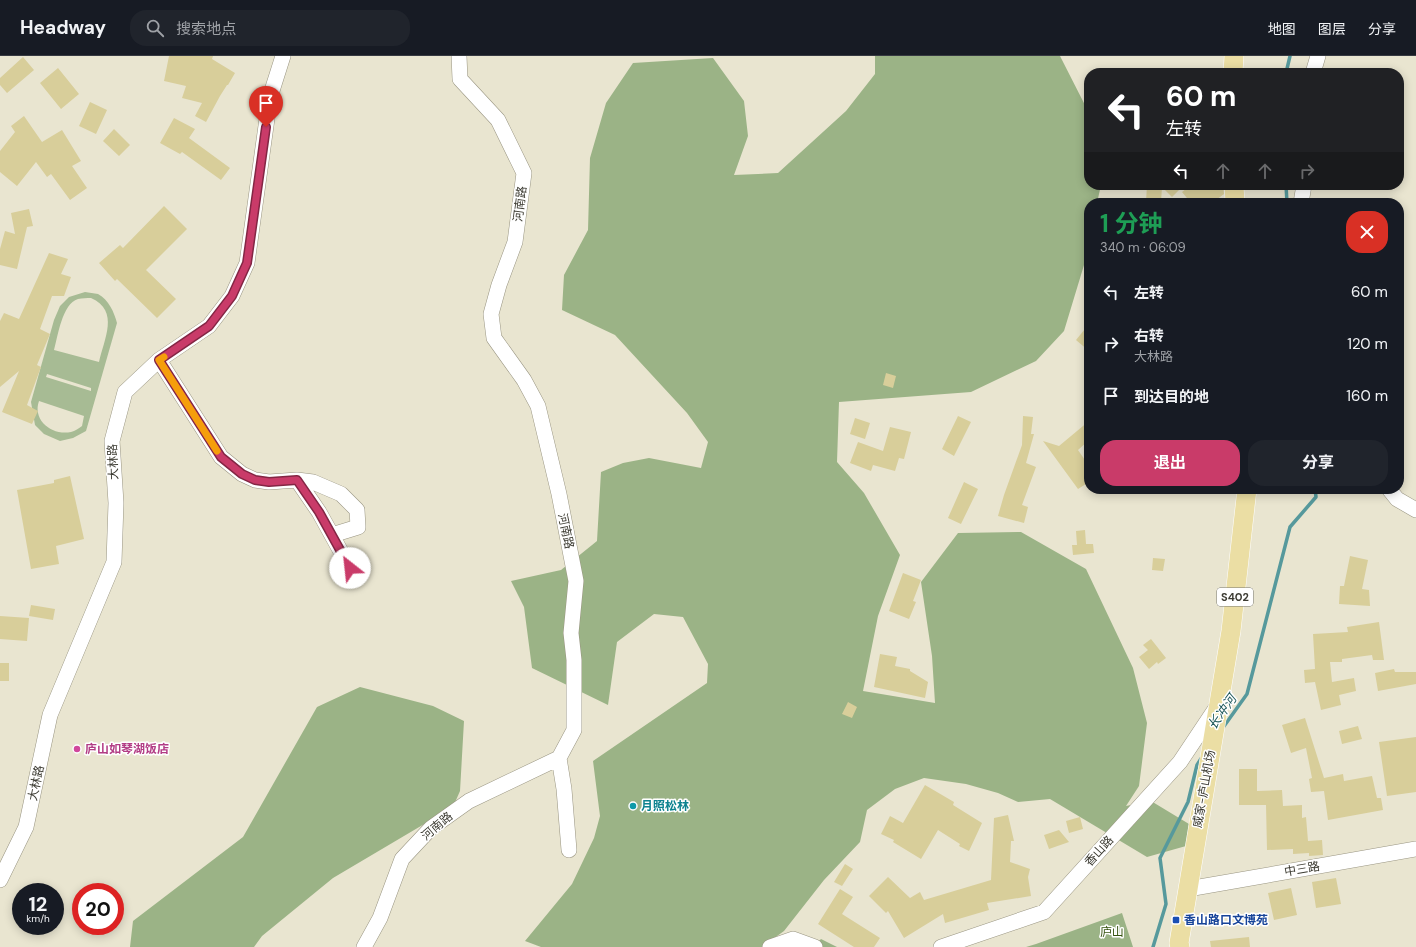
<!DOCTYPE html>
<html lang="zh">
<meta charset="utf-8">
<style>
:root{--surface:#171b24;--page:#20242c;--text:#f1f3f6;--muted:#9ea1a6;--line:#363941;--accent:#c93b69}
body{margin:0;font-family:"DM Sans","Noto Sans SC",sans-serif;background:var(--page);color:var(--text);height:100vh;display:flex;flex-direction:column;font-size:15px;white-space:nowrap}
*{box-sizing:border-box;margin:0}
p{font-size:13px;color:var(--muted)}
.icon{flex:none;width:22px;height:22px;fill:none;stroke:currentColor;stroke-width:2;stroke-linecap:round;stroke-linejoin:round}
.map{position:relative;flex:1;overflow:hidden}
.drawer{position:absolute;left:1084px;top:142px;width:320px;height:296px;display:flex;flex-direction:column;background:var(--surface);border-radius:16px;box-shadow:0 2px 10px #0003}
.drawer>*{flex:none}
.banner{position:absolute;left:1084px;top:12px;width:320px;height:122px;border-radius:16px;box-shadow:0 2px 10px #0003;background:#202124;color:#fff;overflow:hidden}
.speed{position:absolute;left:12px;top:827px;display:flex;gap:8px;font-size:20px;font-weight:700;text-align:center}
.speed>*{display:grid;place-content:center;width:52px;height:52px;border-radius:50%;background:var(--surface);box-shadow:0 2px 10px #0003;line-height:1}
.speed small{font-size:10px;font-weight:400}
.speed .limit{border:6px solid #d22;background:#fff;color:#111}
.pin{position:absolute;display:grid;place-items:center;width:34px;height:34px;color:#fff;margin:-41px -17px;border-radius:50% 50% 50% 0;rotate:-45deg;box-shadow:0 0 4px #0007}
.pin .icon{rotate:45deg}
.me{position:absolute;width:44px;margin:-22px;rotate:331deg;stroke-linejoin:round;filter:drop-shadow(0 0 3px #0008)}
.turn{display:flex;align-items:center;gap:14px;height:84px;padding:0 16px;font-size:18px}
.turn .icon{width:52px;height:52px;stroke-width:2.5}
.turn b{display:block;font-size:28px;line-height:34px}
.lanes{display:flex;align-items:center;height:38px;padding:0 16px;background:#0003;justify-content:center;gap:20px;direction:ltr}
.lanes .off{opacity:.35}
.round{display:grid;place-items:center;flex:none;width:42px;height:42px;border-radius:16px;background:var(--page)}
.overview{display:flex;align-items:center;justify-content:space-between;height:68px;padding:0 16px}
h1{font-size:24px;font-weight:700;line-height:30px;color:#1e9e55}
.button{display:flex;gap:8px;margin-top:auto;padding:8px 16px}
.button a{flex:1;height:46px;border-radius:16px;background:var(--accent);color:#fff;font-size:16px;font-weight:700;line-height:46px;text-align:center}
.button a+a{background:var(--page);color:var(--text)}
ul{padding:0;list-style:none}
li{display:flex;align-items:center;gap:12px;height:52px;padding:0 16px}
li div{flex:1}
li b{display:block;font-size:15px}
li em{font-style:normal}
header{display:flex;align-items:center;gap:24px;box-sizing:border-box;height:56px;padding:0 20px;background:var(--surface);border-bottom:1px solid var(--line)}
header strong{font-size:19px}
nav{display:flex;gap:22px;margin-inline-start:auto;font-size:14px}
.search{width:280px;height:36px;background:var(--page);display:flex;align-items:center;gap:10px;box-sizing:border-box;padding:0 14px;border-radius:16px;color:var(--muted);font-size:15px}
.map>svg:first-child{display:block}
.green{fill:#a7bb94;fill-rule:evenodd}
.forest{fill:#9bb386}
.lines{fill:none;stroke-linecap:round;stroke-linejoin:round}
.stream{stroke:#56999c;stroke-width:3.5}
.building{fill:#d8ce9a}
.minor-casing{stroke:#999582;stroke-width:16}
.major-casing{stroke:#fff;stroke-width:20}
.minor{stroke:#fff;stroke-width:15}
.major{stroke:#ebdea4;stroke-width:19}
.route-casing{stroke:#832644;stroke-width:10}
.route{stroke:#c93b69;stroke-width:7}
.slow{stroke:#f59e0b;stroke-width:7}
.hotel-dot{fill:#d1479c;stroke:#fff;stroke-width:1.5}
.culture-dot{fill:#0f9aa8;stroke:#fff;stroke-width:1.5}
.transit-dot{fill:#1a4fb4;stroke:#fff;stroke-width:1.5}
.labels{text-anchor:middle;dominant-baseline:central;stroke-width:3;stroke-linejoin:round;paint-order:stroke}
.shield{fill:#fff;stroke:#767670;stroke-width:1}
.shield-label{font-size:11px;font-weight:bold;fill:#3c3b32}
.street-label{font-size:12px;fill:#3c3b32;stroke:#fff}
.hotel-label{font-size:12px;font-weight:bold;fill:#b23c85;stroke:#fff;text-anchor:start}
.culture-label{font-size:12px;font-weight:bold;fill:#0d838f;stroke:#fff;text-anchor:start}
.transit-label{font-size:12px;font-weight:bold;fill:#164399;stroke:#fff;text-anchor:start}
.park-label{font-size:12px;fill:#365310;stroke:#fff}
.water-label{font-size:13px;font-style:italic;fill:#1e585b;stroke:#fff}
</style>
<header>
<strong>Headway</strong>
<div class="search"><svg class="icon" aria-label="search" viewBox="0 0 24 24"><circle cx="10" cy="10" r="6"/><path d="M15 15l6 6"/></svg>搜索地点</div>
<nav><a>地图</a><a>图层</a><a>分享</a></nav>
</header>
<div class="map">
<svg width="1416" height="891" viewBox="0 0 1416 891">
<rect width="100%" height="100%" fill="#e9e5d0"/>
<path class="green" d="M85 236C89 237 94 237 98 238 109 244 114 256 117 267L86 375 73 382 60 385 44 378 35 369 31 346 54 264 60 250 69 241ZM91 242C120 255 104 283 99 306L54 294C58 280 62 248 78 243 82 242 87 242 91 242ZM47 318 91 332V335L46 321ZM39 345 84 360 82 370C79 372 75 375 71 376 52 380 32 364 39 345Z"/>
<path class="forest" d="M875 0H1060L1089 57V129H1101L1097 147H1089V186L1084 209 1064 275 1036 305 971 336 839 346 837 406 864 437 900 499 878 560 863 635 935 647 932 600 921 526 958 477 1021 476 1086 513 1133 612 1147 667 1139 730 1126 750 1151 745 1189 768 1186 790 1147 801 1050 743 1018 746 998 737 966 728 924 722 895 733 867 754 860 786 824 824 784 875 762 891H541L525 885 572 828 594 782 600 760 593 705 707 627 708 608 683 561 654 558 617 586 608 649 532 612 524 551 511 525 561 514 597 485 601 416 623 407 649 402 701 412 708 386 687 357 615 279 562 254 564 219 588 174 590 102 606 47 633 7 713 2 744 45 748 80 734 119 778 117 846 55 875 18Z
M360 631 433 650 464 665 460 735 453 751 333 822 262 880 254 891H130L133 865 243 781 317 651Z
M1122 857 1133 891H1026L1036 888Z
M821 883 837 891H813Z"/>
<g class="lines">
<path class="stream" d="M1286 17 1290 0
M1286 129 1287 147
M1222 673 1247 638 1290 471 1316 441 1315 433
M1153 891 1166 848 1160 802 1188 746 1197 709 1202 701"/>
</g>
<path class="building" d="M169 0H213L212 3 235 17 228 29H227L220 40 206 66 195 60 202 47 182 42 186 30 164 25Z
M23 1 34 14 7 37 0 29V22Z
M58 12 79 38 61 53 40 27Z
M90 46 107 54 96 78 79 70Z
M24 60 42 86 62 74 81 105 72 110 87 132 70 144 51 118 47 121 36 106 17 130 0 116V95L15 76 11 70Z
M174 62 195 73 189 82 230 112 221 124 182 96 180 98 160 87Z
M114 73 130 89 119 100 103 85Z
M1147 129H1184L1172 141 1162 131 1161 146H1146Z
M1191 129H1223L1224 138 1212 147H1191L1182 136Z
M164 150 187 173 146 214 176 243 157 262 117 223 115 225 99 207 120 189 123 192Z
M29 153 33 170 27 171 17 213 0 209V193L5 175 15 178 11 157Z
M49 197 68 203 61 218 71 221 64 240H52L40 273 50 278 37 309 41 311 27 349 38 355 32 368 2 356 19 315 0 331V265L4 257 19 263Z
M1089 268V295L1076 284Z
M886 317 896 320 893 332 883 329Z
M958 360 971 366 954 400 942 393Z
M1023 360 1033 361 1031 378H1034L1026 407 1036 411 1022 449 1028 451 1024 467 998 460 1004 439 1022 389Z
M855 362 870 367 865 383 850 378Z
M1089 365V384L1078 394 1089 410V426L1078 433 1043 385 1059 390Z
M890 371 911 376 904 403 899 402 895 415 873 409 871 415 850 407 858 386 883 395Z
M70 420 84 483 56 490 59 508 31 513 17 434 54 427V424Z
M964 426 978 433 961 468 948 462Z
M1085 474 1086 488H1093L1094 497 1073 499 1072 489H1077L1076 475Z
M1350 500 1368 504 1362 533 1369 534 1370 550 1339 548 1340 530H1344Z
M1153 502 1165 503 1163 515 1152 514Z
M903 517 921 524 913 545 916 546 909 563 889 555Z
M31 549 55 553 53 564 29 560Z
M0 560 29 562 27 585 0 583Z
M1379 566 1384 604H1373L1372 599 1342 603V606H1330L1332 626 1354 622 1356 635 1339 639 1341 649 1321 654 1315 626 1305 627 1304 614 1315 613 1313 578 1348 576 1347 571Z
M1151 583 1166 602 1158 608 1157 606 1149 613 1139 601 1148 594 1143 589Z
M880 598 897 601 895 610 910 613V615L928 626 925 642 874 631Z
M0 607H9V625H0Z
M1394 613 1395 616H1416V628L1378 635 1375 617Z
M848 646 857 651 852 662 842 658Z
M1305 662 1324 722 1343 718 1344 725 1372 720 1377 742H1381L1383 754 1328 764 1324 735 1311 736 1309 723 1312 722 1306 692 1291 697 1282 669Z
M1358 670 1362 683 1342 688 1339 675Z
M1416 681V736L1387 740 1379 686Z
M1239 713H1257V735L1282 734 1283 750 1302 749V762L1306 761 1308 785 1322 784 1323 799 1309 800V797L1293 798V793L1267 794 1266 749H1239Z
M925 729 954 746 953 749 982 767 969 795 959 790 960 788 938 774 921 803 893 786 894 784 881 778 890 760 903 767Z
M1008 759 1014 785H1011L1010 806 1030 813 1028 821 1031 840 987 847 989 854 945 867 943 858 904 882 888 855 886 857 869 840 888 821 910 842 920 836 924 844 991 824 994 762Z
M1080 761 1083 773 1069 777 1066 765Z
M1059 774 1069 786 1049 793 1044 779Z
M845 808 853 813 842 830 834 826Z
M1336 822 1341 848 1316 852 1312 826Z
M1291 832 1297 859 1274 864 1268 837Z
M840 833 853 841 842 858 880 882 874 891H854L818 868Z
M1249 881 1250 891H1211L1210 885Z"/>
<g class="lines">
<defs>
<path id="minor" d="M1313 17 1318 0
M1301 147 1304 129
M159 304 221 401 242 418 255 424 269 426 297 424 319 456 350 512
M297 424 313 426 341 438 357 454 358 471 332 479
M1389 433 1397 443 1416 454
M559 702 564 733 569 794
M0 824 26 771 50 659 114 506 116 447 112 385 125 336 159 304 209 270 232 240 247 207 270 41 283 0
M1188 833 1416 793
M364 891 380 862 402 803 431 772 469 745 559 702 574 674V604L571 577 576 525 559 438 538 350 524 324 494 282 491 258 499 229 515 186 524 117 498 64 460 23 459 0
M770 891 793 883 815 891
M941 891 1044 856 1180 706 1218 649"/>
<path id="major" d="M1233 17 1234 0
M1234 129 1235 147
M1180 891 1179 887 1231 575 1247 433"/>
</defs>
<use href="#minor" class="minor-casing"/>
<use href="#major" class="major-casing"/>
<use href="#minor" class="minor"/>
<use href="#major" class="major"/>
</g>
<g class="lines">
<defs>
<path id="route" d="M266 71 247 207 232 240 209 270 159 304 221 401 242 418 255 424 269 426 297 424 319 456 350 512"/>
</defs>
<use href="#route" class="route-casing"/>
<use href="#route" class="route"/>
<path class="slow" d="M164 301 159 304 217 395"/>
</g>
<circle class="hotel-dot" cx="77" cy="693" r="4"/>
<circle class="culture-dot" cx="633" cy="750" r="4"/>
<rect class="transit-dot" x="1172" y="860" width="8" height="8" rx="2"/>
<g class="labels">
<rect class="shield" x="1217" y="532" width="36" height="18" rx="3"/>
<g class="shield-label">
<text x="1235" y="541">S402</text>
</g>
<g class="street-label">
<text transform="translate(520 148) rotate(-83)">河南路</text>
<text transform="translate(113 406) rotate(-92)">大林路</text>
<text transform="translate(566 475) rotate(78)">河南路</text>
<text transform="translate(36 727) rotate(-78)">大林路</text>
<text transform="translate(1204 733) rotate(-80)">威家-庐山机场</text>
<text transform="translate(437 770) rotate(-40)">河南路</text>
<text transform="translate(1099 795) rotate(-48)">香山路</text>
<text transform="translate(1302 813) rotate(-10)">中三路</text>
</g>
<g class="hotel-label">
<text x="85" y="693">庐山如琴湖饭店</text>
</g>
<g class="culture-label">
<text x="641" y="750">月照松林</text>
</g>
<g class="transit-label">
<text x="1184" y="864">香山路口文博苑</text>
</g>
<g class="park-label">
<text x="1112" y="876">庐山</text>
</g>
<g class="water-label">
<text transform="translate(1222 656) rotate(-55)">长冲河</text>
</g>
</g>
</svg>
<div class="speed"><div>12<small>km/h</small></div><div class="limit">20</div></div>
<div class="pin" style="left:266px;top:71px;background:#d93025"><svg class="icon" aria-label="arrive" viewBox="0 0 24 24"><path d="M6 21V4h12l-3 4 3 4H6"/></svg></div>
<svg class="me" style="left:350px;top:512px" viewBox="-20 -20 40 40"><circle r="19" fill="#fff"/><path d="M0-13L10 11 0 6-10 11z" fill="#c93b69"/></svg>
<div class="banner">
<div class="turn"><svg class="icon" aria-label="left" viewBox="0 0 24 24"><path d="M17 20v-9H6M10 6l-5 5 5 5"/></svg><div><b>60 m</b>左转</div></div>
<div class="lanes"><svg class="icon" aria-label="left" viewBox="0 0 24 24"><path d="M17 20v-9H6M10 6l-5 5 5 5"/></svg><svg class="icon off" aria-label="ahead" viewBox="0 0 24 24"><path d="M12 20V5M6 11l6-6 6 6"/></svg><svg class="icon off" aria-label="ahead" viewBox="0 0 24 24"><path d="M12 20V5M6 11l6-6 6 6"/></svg><svg class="icon off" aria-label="right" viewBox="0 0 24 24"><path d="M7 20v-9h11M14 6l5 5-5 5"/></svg></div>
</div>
<section class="drawer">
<div class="overview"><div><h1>1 分钟</h1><p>340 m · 06:09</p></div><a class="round" style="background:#d93025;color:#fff"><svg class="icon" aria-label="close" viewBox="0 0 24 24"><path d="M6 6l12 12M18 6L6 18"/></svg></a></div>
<ul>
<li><svg class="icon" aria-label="left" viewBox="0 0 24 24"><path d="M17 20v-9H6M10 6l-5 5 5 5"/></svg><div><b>左转</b></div><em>60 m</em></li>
<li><svg class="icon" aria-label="right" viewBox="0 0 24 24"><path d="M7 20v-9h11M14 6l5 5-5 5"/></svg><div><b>右转</b><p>大林路</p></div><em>120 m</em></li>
<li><svg class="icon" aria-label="arrive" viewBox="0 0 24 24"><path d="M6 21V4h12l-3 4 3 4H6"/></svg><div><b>到达目的地</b></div><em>160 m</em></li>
</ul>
<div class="button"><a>退出</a><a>分享</a></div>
</section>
</div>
